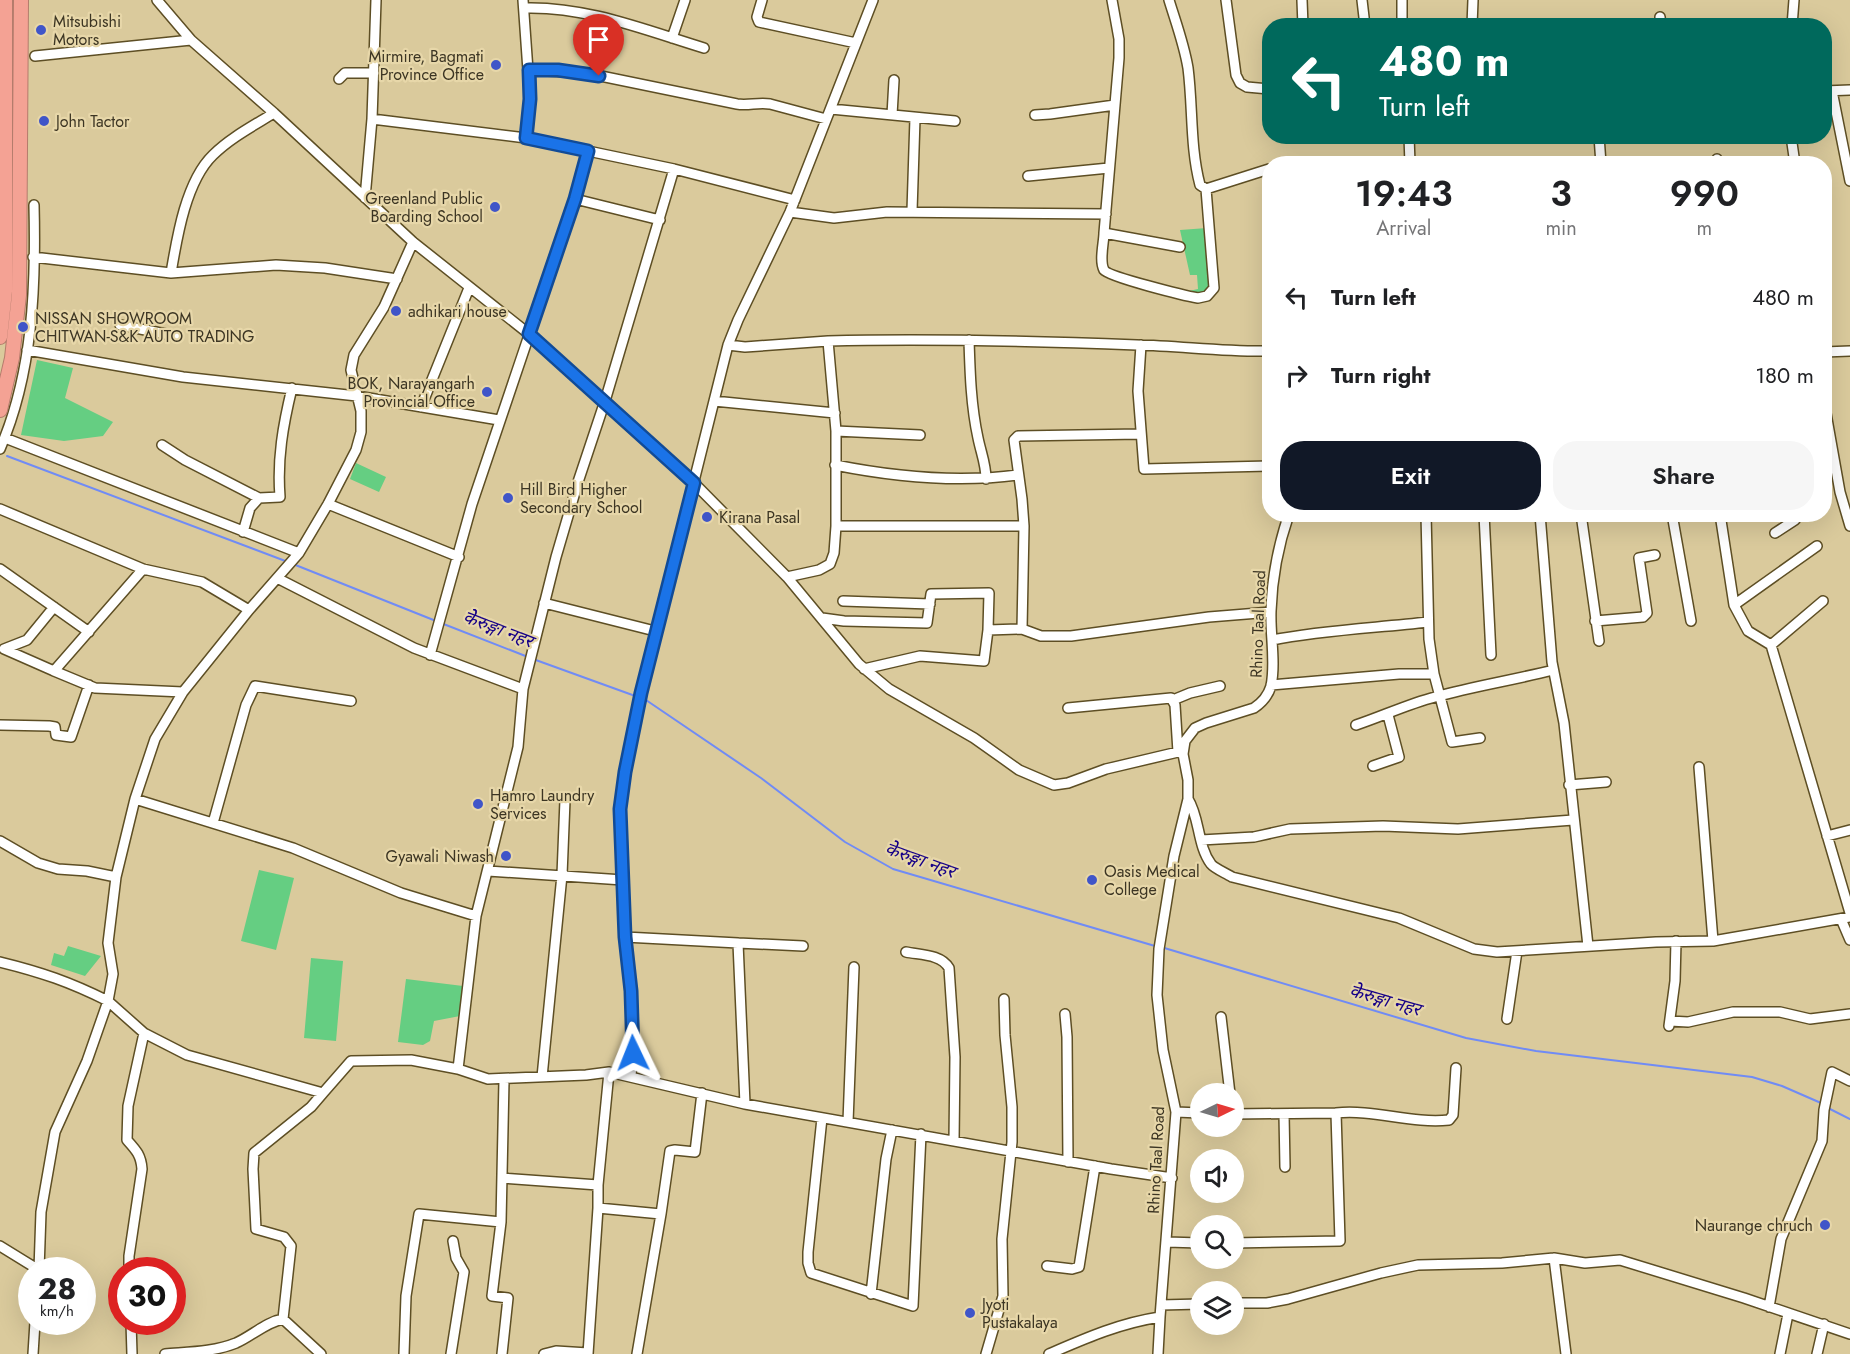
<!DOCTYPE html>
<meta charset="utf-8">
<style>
:root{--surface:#fff;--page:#f6f6f6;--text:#202124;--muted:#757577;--accent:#111827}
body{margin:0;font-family:Jost,"Noto Sans Devanagari",sans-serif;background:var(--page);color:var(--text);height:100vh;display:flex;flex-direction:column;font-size:22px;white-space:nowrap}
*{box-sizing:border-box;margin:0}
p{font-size:20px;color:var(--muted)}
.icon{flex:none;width:33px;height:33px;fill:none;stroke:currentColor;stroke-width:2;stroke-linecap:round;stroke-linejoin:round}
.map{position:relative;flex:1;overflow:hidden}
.details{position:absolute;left:1262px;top:156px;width:570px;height:366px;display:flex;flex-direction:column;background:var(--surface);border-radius:24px;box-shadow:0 6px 24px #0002}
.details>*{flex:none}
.top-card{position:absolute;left:1262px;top:18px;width:570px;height:126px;border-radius:24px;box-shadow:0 6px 24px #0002;background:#00695c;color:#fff;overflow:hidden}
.needle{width:39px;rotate:85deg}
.fabs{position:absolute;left:1190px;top:1083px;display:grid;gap:12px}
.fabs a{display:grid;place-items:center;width:54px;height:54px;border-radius:50%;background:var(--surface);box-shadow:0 6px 24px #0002;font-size:30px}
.speed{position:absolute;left:18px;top:1257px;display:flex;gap:12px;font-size:30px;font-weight:700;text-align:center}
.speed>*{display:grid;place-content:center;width:78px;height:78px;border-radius:50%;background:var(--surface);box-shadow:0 6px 24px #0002;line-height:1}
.speed small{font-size:15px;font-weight:400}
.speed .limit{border:9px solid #d22;background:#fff;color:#111}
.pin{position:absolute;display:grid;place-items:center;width:51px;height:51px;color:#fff;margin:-62px -26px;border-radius:50% 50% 50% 0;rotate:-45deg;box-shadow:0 0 6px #0007}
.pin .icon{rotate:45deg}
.me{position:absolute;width:66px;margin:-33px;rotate:358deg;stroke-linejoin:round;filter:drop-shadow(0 0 4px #0008)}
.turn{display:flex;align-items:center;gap:21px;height:126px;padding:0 18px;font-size:27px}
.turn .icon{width:78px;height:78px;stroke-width:2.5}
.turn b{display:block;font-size:42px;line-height:51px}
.eta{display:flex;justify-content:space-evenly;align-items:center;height:102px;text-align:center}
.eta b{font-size:36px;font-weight:600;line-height:42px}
.button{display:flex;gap:12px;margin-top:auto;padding:12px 18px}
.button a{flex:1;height:69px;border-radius:24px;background:var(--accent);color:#fff;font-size:24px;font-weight:600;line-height:69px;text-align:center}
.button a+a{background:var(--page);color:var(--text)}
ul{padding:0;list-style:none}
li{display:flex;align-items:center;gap:18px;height:78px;padding:0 18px}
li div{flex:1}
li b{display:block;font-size:22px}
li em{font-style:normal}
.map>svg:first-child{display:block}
.green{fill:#65ce82}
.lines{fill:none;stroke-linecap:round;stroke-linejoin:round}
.stream{stroke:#708bf5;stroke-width:2}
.minor-casing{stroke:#5d4e24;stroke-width:12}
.highway-casing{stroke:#b47c6c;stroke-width:16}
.minor{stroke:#fff;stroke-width:9}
.highway{stroke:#f4a294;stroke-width:14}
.route-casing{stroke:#114b97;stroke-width:15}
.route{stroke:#1a73e8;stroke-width:10}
.poi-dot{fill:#4055c8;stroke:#e7d7a9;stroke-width:2}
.labels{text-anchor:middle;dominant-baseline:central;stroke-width:4.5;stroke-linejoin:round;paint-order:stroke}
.poi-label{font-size:16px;fill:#3c3523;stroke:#e7d7a9;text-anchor:start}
.street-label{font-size:16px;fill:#3c3523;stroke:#e7d7a9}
.water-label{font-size:18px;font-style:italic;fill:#160087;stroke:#e7d7a9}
</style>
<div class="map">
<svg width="1850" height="1354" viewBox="0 0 1850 1354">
<rect width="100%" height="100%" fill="#daca9c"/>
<path class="green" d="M1207 228 1209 288 1202 293 1189 291 1198 289 1197 275H1190L1180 230Z
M37 360 73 368 65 398 113 422 103 436 64 441 21 435Z
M356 463 386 477 379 492 350 479Z
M259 870 294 878 276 950 241 941Z
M68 946 101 956 85 976 51 965 54 953 64 956Z
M311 958 343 961 336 1041 304 1038Z
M406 979 463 986 460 1016 434 1021 430 1041 423 1045 398 1042Z"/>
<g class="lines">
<path class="stream" d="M7 456 288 562
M293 564 436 621
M441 623 528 657
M533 659 638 697
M643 698 761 778 845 842 893 869 1155 946
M1161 947 1466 1038 1536 1051 1752 1077 1782 1086 1821 1103
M1828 1108 1850 1119"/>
<defs>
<path id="minor" d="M157 0 191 40 274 113 413 242 529 334 694 483 787 577 859 664 889 689 974 738 1019 770 1054 785 1068 783 1106 769 1178 752 1183 754
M523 0 530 99 526 138
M762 0 757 17 759 22 856 43
M1112 0 1119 39V58L1104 233C1104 242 1099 261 1104 270 1109 277 1186 296 1198 298L1207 296 1214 288 1206 189 1200 185C1190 147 1193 107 1188 68 1184 44 1176 23 1169 0
M1226 0 1236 75 1240 83 1247 87 1269 89
M1302 0 1303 26
M1362 0 1365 26
M1402 0V26
M524 8C586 6 645 30 704 48
M1660 17 1661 26
M1472 26 1473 0
M1792 26 1794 0
M672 38 685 0
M35 56 191 40
M529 70 586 73 737 104C748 106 758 102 770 104L826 119
M339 79 345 73H374
M1824 91 1850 90
M1832 91 1850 181
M831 109 955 121
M892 115 894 80
M1035 115 1050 114 1115 105
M372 119 526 138 674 169 795 200
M1409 136 1410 164
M1599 136 1601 164
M1791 136 1795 164
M1717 159V164
M1028 176 1109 168
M1206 189 1269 169
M365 198 372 119 376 0
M575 199 660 220
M912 211 915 118
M790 212 834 218 887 212 1106 214
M1104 233 1180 247
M33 257 171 273 276 265 325 268 397 279
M171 273C177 237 186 181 213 155 230 138 253 126 274 113
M120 325 176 336
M969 340C970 373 971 406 978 438 981 453 986 464 986 479
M828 341C931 338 1034 341 1137 345 1181 346 1225 352 1269 351
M728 345 745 347 828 341 836 431V526L834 553 830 564 819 570 787 577
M1141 345 1138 391 1144 469 1269 466
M27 350 183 377 357 396 499 420
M1824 352 1850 351
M714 401 835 413
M1824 402 1840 492 1850 526
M421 407 469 288
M836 431 920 435
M1140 434 1018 436 1014 440 1022 499 1024 526 1022 629 1041 636H1071L1209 617 1271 612
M5 438 299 553
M162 445 185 460 259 498 280 497C277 459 283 425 292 388
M0 449C33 373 36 286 34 205
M835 465C895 477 957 483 1018 475
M328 504 459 557
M0 509 143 569 202 582 249 610
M1426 514 1429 639 1434 674 1452 742 1480 738
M1484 514 1491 655
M1540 514 1552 662 1564 723 1588 946
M1581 514 1599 641
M1672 514 1691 621
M1720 514 1734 605 1748 631 1771 645 1850 913
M836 526H1024
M243 532 250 508 259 498
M1775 533 1795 520 1794 514
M0 569 89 632
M143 569 54 671 95 688 183 692
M277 578 414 648 523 689
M843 601 930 604
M544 603 655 631
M1734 605 1817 546
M822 618 844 621 927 623 931 594 989 593 988 630
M1595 621 1643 617 1647 613 1639 558 1655 555
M1272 640C1323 630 1376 628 1428 622
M1771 645 1823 601
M4 649 27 640 54 607
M4 649 54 671
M430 655 472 504 575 199 588 151
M864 669 920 656 984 661 988 630 1022 629
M1271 685 1399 674H1434
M1173 700 1190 693 1220 686
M1068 708 1171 698 1175 705 1178 752
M0 725 49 726 55 727 56 735 71 737 89 685
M1356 725C1383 716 1408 704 1435 697 1474 686 1514 680 1553 670
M1373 766 1399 757 1388 715
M1699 767 1713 941
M1569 785 1606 782
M135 799 293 848 401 893 476 916
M1188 799C1200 818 1197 845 1211 864 1215 869 1226 873 1232 877L1399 918 1474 949 1497 952 1656 942 1713 941 1850 917
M213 823 246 705 255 686 351 701
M1827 836 1850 830
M1201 840 1254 837 1290 829 1383 826 1458 829 1573 820
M0 841 38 863 58 869 87 871 116 877
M488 871 623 880
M1841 919 1850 940
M625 937 738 943 745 1104
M738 943 803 946
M906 952C920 955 941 954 949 968L955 1057 954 1141
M0 962C41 972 70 982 108 1001L113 974 108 943 116 877 135 799 155 739 183 692 249 610 299 553 328 504 356 450 361 432V411L351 370 354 355 384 307 413 242
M1065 1014 1067 1037 1068 1162
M1221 1017 1230 1094
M1507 1019 1517 951
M1670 1021 1688 1022 1733 1012H1780L1810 1019 1850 1014
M1669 1026 1675 981 1676 941
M458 1069 476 916 518 747 523 689 556 557 578 482 605 401 674 169
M609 1072 598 1185V1208L661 1214
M631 1076 633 1053 631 991 625 937 620 823 622 789 641 693 728 345 738 320 790 212 873 0
M542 1077 562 875 565 800
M1176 1112 1200 1113
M1336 1113C1374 1109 1411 1124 1449 1120L1453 1115 1456 1068
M1233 1114 1336 1113 1340 1241 1233 1243
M1284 1114 1285 1167
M822 1118 808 1252V1263L811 1273 913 1306 921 1134
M848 1122 854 967
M502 1178 598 1185
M1167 1242 1200 1243
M0 1246 39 1270
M1554 1258 1566 1354
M1047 1266 1072 1269 1079 1267 1095 1166
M39 1270 41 1212 55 1132 87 1061 108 1001 144 1033 187 1055 323 1093 351 1061 411 1060 458 1069 488 1079 586 1075 609 1072 745 1104 1111 1169 1172 1178
M129 1270V1256L142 1169C141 1155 136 1150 127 1140L128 1106 144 1033
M871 1294 886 1159 892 1130
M1233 1303H1267L1288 1299 1381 1273 1418 1265 1502 1263 1554 1258 1585 1263 1620 1260 1744 1298 1850 1334
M1161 1305 1200 1304
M1769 1307 1781 1239 1822 1141 1824 1110 1832 1072 1850 1081
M283 1319 291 1246 284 1237 256 1229 253 1169 254 1153 311 1107 323 1093
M131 1322 132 1354
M33 1354 35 1322
M165 1354C188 1352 214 1352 236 1343 252 1336 266 1322 283 1319L321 1354
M404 1354 406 1296 419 1214 501 1222
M451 1354 464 1272 456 1258 453 1241
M502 1354 508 1298 492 1296 501 1222 504 1080
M544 1354 556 1351 588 1353
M588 1354 598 1208
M637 1354 661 1214 670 1151 675 1150 695 1152 702 1093
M986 1354 1003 1296 1002 1239 1012 1142V1107L1005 1035 1004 999
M1049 1354C1086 1338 1120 1323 1160 1317L1176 1112 1163 1050 1157 995 1159 949 1174 856 1188 799V780L1183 754 1185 741 1195 728 1206 723 1254 708C1263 702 1268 696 1271 686 1276 662 1270 635 1271 611 1272 578 1278 546 1289 514
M1158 1354 1160 1317
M1780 1354 1788 1314
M1817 1354 1824 1324"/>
<path id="highway" d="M0 337 5 291V0
M0 410 12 358 19 295 21 0"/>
</defs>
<use href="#minor" class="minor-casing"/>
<use href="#highway" class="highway-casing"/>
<use href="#minor" class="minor"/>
<use href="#highway" class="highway"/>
</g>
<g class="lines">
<defs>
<path id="route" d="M599 76 558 70H529L530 99 526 138 588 151 575 199 529 334 694 483 641 693 625 772 620 809 625 937 631 991 633 1053"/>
</defs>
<use href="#route" class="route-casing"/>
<use href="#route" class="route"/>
</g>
<g class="poi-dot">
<circle cx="41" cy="30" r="6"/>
<circle cx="496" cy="65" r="6"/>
<circle cx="44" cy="121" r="6"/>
<circle cx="495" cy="207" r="6"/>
<circle cx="396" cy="311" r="6"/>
<circle cx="23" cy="327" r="6"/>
<circle cx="487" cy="392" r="6"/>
<circle cx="508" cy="498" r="6"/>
<circle cx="707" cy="517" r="6"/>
<circle cx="478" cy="804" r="6"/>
<circle cx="506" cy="856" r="6"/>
<circle cx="1092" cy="880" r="6"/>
<circle cx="1825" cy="1225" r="6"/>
<circle cx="970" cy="1313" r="6"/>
</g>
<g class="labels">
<g class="poi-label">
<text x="53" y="21">Mitsubishi<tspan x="53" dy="18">Motors</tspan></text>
<text x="484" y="56" text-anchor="end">Mirmire, Bagmati<tspan x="484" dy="18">Province Office</tspan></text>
<text x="56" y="121">John Tactor</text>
<text x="483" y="198" text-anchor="end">Greenland Public<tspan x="483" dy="18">Boarding School</tspan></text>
<text x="408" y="311">adhikari house</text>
<text x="35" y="318">NISSAN SHOWROOM<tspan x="35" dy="18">CHITWAN-S&amp;K AUTO TRADING</tspan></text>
<text x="475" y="383" text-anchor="end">BOK, Narayangarh<tspan x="475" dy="18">Provincial Office</tspan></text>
<text x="520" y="489">Hill Bird Higher<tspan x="520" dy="18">Secondary School</tspan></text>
<text x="719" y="517">Kirana Pasal</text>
<text x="490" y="795">Hamro Laundry<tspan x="490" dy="18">Services</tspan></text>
<text x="494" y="856" text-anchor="end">Gyawali Niwash</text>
<text x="1104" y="871">Oasis Medical<tspan x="1104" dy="18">College</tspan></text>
<text x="1813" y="1225" text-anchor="end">Naurange chruch</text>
<text x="982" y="1304">Jyoti<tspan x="982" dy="18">Pustakalaya</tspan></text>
</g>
<g class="street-label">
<text transform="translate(1258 624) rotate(-88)">Rhino Taal Road</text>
<text transform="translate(1156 1160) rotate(-87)">Rhino Taal Road</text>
</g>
<g class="water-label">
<text transform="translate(498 629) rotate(21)">केेरुङ्गा नहर</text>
<text transform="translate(920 860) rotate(20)">केेरुङ्गा नहर</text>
<text transform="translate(1385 1000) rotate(16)">केेरुङ्गा नहर</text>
</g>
</g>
</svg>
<div class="fabs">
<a><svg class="needle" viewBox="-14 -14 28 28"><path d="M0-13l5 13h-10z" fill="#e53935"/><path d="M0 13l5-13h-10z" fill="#757577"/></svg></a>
<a><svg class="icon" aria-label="sound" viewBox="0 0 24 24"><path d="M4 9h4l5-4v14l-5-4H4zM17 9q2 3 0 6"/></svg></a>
<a><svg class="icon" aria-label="search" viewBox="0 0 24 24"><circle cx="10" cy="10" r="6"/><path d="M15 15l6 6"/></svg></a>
<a><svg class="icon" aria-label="layers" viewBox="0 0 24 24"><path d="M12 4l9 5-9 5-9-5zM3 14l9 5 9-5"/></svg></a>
</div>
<div class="speed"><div>28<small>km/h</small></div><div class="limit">30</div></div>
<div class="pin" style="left:599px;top:76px;background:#d93025"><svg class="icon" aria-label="arrive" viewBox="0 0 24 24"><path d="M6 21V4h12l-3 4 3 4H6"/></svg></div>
<svg class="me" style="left:633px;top:1053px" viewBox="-20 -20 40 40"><path d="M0-17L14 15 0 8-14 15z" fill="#1a73e8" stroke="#fff" stroke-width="4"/></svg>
<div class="top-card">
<div class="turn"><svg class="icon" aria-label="left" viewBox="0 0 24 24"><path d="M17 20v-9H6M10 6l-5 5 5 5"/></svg><div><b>480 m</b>Turn left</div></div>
</div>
<section class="details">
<div class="eta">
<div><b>19:43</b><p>Arrival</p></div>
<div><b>3</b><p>min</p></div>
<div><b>990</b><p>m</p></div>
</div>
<ul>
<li><svg class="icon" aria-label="left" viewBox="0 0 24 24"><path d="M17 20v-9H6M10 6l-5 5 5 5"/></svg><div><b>Turn left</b></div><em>480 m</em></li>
<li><svg class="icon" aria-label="right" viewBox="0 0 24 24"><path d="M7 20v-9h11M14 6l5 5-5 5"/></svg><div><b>Turn right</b></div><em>180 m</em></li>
</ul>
<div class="button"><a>Exit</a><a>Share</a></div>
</section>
</div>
